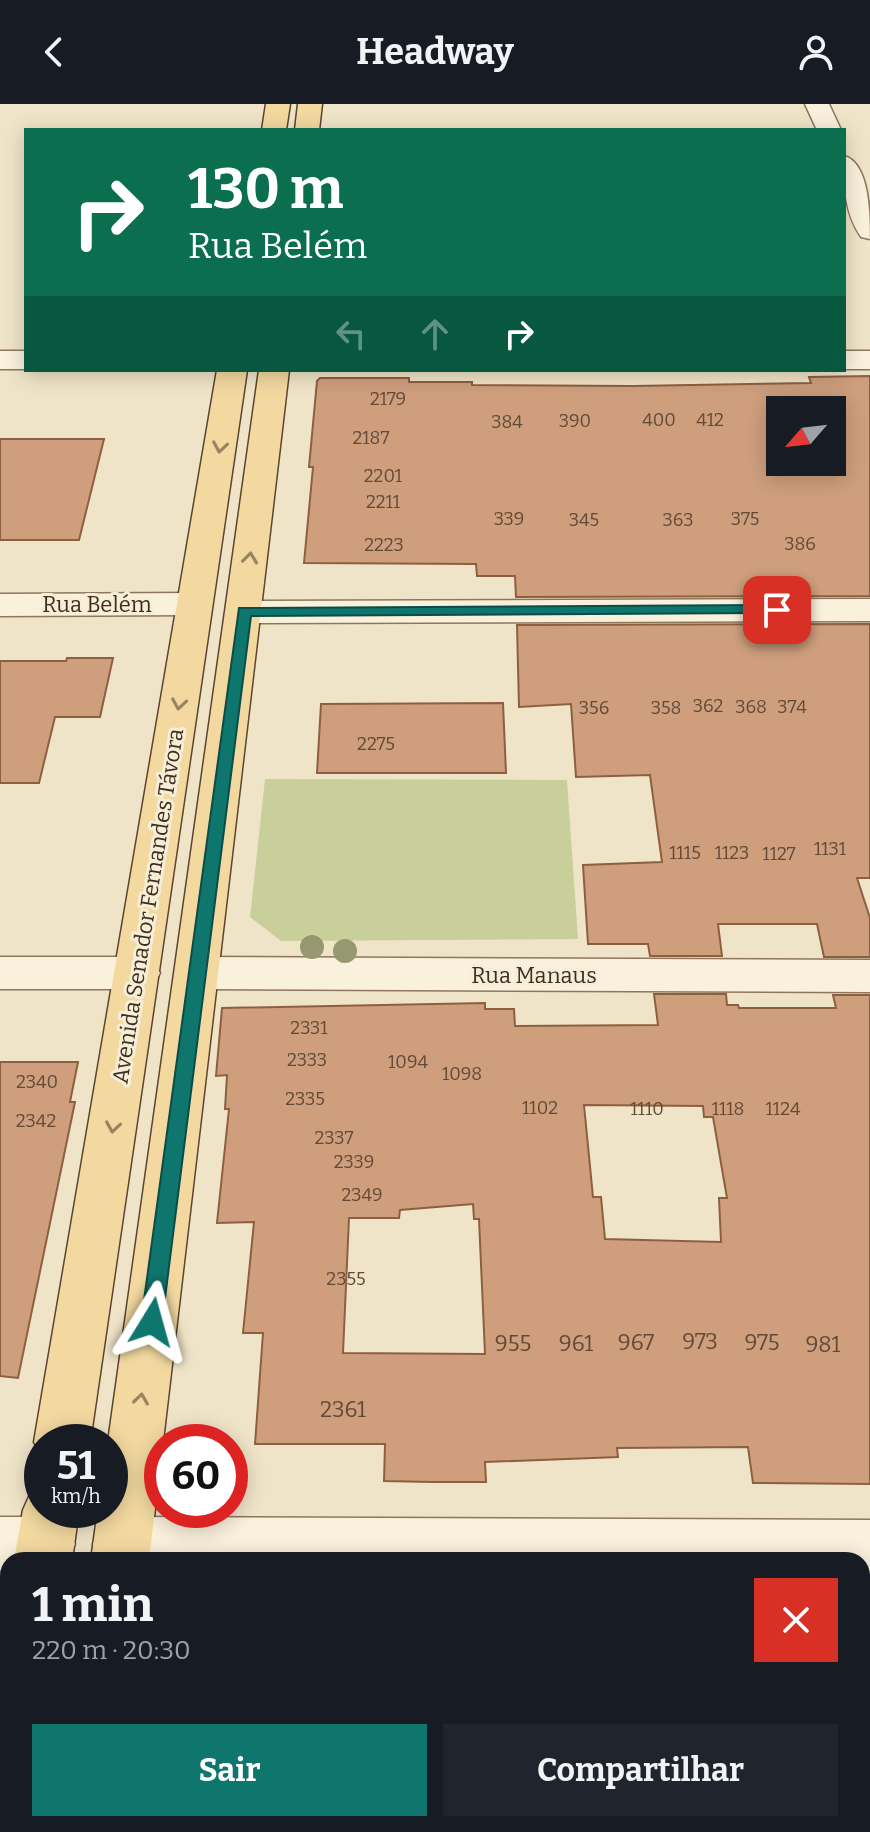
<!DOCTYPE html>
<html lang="pt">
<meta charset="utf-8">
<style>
:root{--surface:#171b24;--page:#20242c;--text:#f1f3f6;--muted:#9ea1a6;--accent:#0f766e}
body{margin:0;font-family:Bitter,serif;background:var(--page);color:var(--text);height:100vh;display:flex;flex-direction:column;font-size:30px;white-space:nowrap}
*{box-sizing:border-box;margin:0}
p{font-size:26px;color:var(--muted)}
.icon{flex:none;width:44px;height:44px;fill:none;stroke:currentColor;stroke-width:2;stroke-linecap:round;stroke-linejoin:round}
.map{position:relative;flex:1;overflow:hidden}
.panel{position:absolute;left:0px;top:1448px;width:870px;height:280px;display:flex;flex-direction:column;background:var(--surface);border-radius:24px 24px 0 0;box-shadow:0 4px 20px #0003}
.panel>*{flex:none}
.top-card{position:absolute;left:24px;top:24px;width:822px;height:244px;border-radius:0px;box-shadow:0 4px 20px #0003;background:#0b6e4f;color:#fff;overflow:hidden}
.needle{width:52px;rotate:242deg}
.tools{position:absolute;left:766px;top:292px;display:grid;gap:16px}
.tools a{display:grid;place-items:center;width:80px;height:80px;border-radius:0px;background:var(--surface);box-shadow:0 4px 20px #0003;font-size:40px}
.speed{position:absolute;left:24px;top:1320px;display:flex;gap:16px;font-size:40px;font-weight:700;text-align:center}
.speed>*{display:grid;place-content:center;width:104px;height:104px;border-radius:50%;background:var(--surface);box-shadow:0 4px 20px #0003;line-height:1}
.speed small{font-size:20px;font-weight:400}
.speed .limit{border:12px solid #d22;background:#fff;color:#111}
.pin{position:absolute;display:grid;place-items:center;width:68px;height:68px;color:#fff;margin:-34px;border-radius:16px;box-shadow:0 4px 12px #0006}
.me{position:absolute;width:88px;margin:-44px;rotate:8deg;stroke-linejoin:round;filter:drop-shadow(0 0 6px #0008)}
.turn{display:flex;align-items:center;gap:28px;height:168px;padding:0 32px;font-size:36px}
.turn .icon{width:104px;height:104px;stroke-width:2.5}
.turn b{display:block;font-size:56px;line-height:68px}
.lanes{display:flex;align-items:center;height:76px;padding:0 32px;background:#0003;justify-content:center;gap:40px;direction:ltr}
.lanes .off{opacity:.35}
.round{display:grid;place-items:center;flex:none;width:84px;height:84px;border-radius:0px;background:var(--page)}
.overview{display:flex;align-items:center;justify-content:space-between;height:136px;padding:0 32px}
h1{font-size:48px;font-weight:700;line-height:60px}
.cta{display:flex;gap:16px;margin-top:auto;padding:16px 32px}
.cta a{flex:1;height:92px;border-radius:0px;background:var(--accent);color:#fff;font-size:32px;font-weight:700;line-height:92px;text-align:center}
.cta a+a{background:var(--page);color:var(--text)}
header{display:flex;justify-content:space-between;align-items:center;height:104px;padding:0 32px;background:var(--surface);font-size:36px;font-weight:700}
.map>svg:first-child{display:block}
.green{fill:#c9cf9b}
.building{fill:#cf9f7d;stroke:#8d5f41;stroke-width:2;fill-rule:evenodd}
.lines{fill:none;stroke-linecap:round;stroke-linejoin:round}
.minor-casing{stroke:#8d765c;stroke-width:3}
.major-casing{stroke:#5b4430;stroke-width:3}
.minor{fill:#faf1dc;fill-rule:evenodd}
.major{fill:#f3d9a0;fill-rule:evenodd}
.tree{fill:#96986f}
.oneway{stroke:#988460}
.route{fill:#0f766e;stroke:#0a4d48;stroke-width:2}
.labels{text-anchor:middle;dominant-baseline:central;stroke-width:6;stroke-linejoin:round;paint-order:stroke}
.number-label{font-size:18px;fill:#624a37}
.street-label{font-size:22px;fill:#3d2e20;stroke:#f7eed8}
.near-number-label{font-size:22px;fill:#624a37}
</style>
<header><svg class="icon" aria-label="back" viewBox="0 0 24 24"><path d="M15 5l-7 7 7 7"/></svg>Headway<svg class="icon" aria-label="person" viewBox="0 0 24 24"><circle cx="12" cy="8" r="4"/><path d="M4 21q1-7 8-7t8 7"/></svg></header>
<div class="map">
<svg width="870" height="1728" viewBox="0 0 870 1728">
<rect width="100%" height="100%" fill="#f0e4c8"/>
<path class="green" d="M265 675 567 676 578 835 281 837 250 813Z"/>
<path class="building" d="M870 272V492L516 493 515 472H477L476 460 304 459 313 363H309L317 277 320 274H409V278H472V281L633 282 811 279 809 273ZM780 306H832V358H780Z
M0 335H104L79 436H0Z
M870 520V774H857L870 814V853H824L817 820H718L722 852H650L648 840H588L583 761 662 758 650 671 576 673 571 600 519 603 517 521Z
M67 554H113L100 613H55L39 679H0V557H66Z
M503 599 506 669H317L321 600Z
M654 890H726L727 901H738L739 904H836L833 891H870V1380L753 1379 748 1343 617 1344 618 1353 485 1358 486 1378H432L384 1377 385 1340H255L263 1229H243L254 1118 217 1119 229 1005H225L227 971 216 972 222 904 485 899V905H514L515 922 658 921ZM584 1001 703 1002 704 1013H713L727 1094H719L721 1138 605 1135 601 1093H593ZM473 1100 474 1115H479L485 1250 343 1249 349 1114H399L400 1106Z
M0 958H78L70 998H75L18 1274 0 1272Z"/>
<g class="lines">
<defs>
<path id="minor" d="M805 0H829L841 26H817Z
M844 52C870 59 870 112 870 135L861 133C844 108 844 81 844 52Z
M0 247H26V265H0Z
M844 247H870V265H844Z
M194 489 207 492 212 500 207 508 194 511 0 512V490Z
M870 495V517L244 519 231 516 226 508 231 500 244 497Z
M0 853H138L154 858 160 869 154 880 138 885H0Z
M198 853 870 856V888L198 885 182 880 176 869 182 858Z
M0 1413H46L66 1421 75 1440 68 1456H8V1467H0Z
M122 1413 870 1416V1470H862V1456H100L93 1440 102 1421Z"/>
<path id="major" d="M266 0H290L286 26H262Z
M298 0H322L319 26H295Z
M217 266H247L90 1338H42V1354L34 1338Z
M259 266H289L149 1456H91L98 1406H110L108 1338Z
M42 1383V1406H79L72 1456H14L23 1406 31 1388Z
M8 1645V1720H33L32 1728H0V1649Z
M56 1720H120L119 1728H55Z"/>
</defs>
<use href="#minor" class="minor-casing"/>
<use href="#major" class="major-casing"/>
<use href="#minor" class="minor"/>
<use href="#major" class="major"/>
</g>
<g class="tree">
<circle cx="312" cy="843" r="12"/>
<circle cx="345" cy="847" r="12"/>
</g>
<defs><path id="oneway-chevron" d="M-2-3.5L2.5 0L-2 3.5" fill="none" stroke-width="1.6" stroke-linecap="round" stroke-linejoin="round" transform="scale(2)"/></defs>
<g class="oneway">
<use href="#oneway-chevron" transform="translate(220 343) rotate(99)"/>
<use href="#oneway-chevron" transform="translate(250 454) rotate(-83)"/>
<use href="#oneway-chevron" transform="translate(179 600) rotate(99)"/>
<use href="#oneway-chevron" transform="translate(113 1023) rotate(99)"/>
<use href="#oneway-chevron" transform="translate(141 1295) rotate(-82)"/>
</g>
<path class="route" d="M777 501 784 506 782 509 251 512 162 1218 159 1225H144L141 1218 239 504Z"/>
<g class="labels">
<g class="number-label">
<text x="388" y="295">2179</text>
<text x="659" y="316">400</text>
<text x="710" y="316">412</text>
<text x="575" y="317">390</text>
<text x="507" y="318">384</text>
<text x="371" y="334">2187</text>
<text x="383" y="372">2201</text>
<text x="383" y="398">2211</text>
<text x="509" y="415">339</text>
<text x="745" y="415">375</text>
<text x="584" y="416">345</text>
<text x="678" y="416">363</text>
<text x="800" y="440">386</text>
<text x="384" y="441">2223</text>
<text x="708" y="602">362</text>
<text x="751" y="603">368</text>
<text x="792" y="603">374</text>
<text x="594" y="604">356</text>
<text x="666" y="604">358</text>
<text x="376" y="640">2275</text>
<text x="830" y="745">1131</text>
<text x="685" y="749">1115</text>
<text x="732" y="749">1123</text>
<text x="779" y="750">1127</text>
<text x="309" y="924">2331</text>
<text x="307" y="956">2333</text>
<text x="408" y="958">1094</text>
<text x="462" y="970">1098</text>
<text x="37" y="978">2340</text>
<text x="305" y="995">2335</text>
<text x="540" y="1004">1102</text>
<text x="647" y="1005">1110</text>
<text x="728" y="1005">1118</text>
<text x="783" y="1005">1124</text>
<text x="36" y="1017">2342</text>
<text x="334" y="1034">2337</text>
<text x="354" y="1058">2339</text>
<text x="362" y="1091">2349</text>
<text x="346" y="1175">2355</text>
</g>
<g class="street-label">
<text x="97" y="500">Rua Belém</text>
<text transform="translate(148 802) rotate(-81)">Avenida Senador Fernandes Távora</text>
<text x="534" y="871">Rua Manaus</text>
</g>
<g class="near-number-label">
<text x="700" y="1237">973</text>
<text x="636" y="1238">967</text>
<text x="762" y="1238">975</text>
<text x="513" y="1239">955</text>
<text x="576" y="1239">961</text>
<text x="823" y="1240">981</text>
<text x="343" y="1305">2361</text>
</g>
</g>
</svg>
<div class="tools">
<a><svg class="needle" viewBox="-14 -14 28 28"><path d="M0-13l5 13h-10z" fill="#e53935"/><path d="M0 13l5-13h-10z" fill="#9ea1a6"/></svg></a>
</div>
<div class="speed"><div>51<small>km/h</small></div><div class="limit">60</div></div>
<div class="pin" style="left:777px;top:506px;background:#d93025"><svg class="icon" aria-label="arrive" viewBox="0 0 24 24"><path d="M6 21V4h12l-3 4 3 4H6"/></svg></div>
<svg class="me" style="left:152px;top:1218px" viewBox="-20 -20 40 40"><path d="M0-17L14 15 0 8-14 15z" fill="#0f766e" stroke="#fff" stroke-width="4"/></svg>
<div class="top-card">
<div class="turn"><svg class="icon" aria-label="right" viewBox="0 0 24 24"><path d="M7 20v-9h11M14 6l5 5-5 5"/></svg><div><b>130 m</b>Rua Belém</div></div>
<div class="lanes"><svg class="icon off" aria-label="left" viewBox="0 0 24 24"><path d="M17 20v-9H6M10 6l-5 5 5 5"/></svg><svg class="icon off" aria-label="ahead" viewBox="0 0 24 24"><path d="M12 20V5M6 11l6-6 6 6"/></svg><svg class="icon" aria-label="right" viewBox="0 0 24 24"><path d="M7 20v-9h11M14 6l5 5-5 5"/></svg></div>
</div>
<section class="panel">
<div class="overview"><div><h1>1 min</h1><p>220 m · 20:30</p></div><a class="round" style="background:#d93025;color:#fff"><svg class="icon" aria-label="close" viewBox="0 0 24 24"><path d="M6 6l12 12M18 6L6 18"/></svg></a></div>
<div class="cta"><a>Sair</a><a>Compartilhar</a></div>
</section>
</div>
